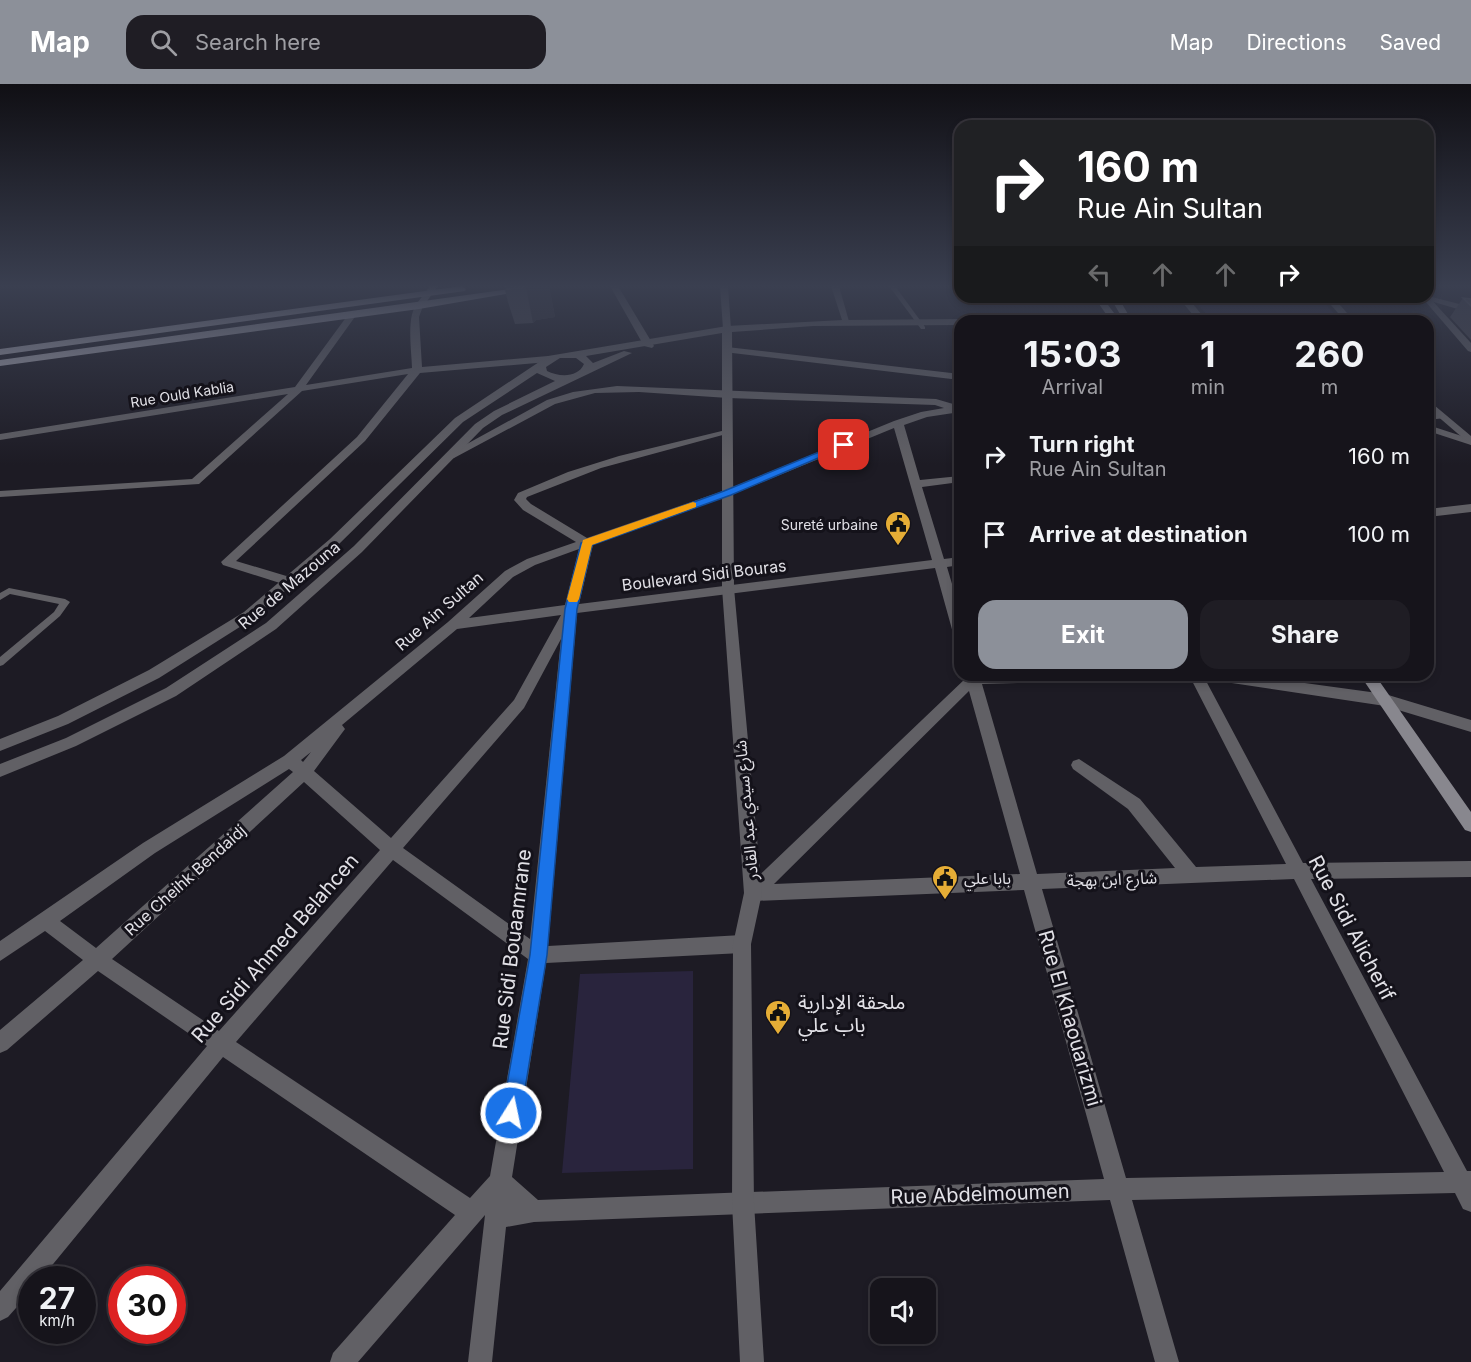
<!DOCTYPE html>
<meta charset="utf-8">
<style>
:root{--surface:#16141b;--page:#1f1d24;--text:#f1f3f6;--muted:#9e9ea3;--line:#35333a;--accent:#8c9099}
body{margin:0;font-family:Inter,"Noto Sans Arabic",sans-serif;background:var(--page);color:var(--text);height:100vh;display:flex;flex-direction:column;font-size:22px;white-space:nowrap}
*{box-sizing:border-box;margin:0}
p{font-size:20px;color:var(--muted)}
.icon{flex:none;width:33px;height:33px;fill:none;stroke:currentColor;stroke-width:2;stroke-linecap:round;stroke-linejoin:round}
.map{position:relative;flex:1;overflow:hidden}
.side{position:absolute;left:954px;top:231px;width:480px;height:366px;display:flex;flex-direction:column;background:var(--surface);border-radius:18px;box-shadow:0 3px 9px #0003,0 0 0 2px var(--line)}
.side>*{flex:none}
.hud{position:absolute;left:954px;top:36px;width:480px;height:183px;border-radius:18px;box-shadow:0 3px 9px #0003,0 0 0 2px var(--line);background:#202124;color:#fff;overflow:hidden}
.controls{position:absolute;left:870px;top:1194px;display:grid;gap:12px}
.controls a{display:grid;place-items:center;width:66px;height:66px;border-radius:12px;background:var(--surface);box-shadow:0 3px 9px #0003,0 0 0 2px var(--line);font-size:30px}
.speed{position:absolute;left:18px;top:1182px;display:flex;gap:12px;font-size:30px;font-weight:700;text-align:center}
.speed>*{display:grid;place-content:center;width:78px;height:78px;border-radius:50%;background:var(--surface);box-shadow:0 3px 9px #0003,0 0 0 2px var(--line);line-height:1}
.speed small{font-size:15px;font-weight:400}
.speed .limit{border:9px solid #d22;background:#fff;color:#111}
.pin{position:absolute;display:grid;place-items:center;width:51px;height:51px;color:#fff;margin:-26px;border-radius:12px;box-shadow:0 3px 9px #0006}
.me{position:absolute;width:66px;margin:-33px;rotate:10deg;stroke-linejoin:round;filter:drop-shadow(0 0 4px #0008)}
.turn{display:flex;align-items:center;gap:21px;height:126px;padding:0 24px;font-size:27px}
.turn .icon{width:78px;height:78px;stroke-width:2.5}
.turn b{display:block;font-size:42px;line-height:51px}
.lanes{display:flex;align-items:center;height:57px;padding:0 24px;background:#0003;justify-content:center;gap:30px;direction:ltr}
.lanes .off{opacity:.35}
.eta{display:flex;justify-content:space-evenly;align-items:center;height:102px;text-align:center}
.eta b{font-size:36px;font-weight:700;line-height:42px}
.action{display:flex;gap:12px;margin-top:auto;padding:12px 24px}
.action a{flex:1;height:69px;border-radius:18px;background:var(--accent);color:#fff;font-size:24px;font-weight:700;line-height:69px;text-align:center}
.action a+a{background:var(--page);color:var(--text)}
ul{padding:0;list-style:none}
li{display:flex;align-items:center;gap:18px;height:78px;padding:0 24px}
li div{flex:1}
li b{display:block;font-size:22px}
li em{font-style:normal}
header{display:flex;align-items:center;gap:36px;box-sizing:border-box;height:84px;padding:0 30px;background:var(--accent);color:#fff}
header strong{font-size:28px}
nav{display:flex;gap:33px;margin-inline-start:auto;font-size:21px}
.search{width:420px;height:54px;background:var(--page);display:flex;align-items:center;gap:15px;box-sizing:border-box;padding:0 21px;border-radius:18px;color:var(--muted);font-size:22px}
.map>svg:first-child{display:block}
.green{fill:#29243d}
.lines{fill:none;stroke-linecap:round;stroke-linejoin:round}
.service{fill:#616065;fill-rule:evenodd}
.minor{fill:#616065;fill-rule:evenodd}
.tertiary{fill:#616065;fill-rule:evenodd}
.secondary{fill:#88878e;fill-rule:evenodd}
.primary{fill:#a6a5af;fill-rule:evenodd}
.wall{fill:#46454e}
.shaded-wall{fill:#2e2d36}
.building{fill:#57565e;stroke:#6c6b74;stroke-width:1.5}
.route{fill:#1a73e8;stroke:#114b97;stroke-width:1.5}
.slow{fill:#f59e0b}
.labels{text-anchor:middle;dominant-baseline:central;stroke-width:6;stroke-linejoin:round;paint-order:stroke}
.far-street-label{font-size:14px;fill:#e2e1e7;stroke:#14121a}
.far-poi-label{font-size:14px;fill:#e2e1e7;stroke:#14121a;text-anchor:end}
.street-label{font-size:16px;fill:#e2e1e7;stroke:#14121a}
.poi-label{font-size:16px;fill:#e2e1e7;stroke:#14121a;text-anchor:start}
.near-street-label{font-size:20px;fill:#e2e1e7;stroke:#14121a}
.near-poi-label{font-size:20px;fill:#e2e1e7;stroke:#14121a;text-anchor:start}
</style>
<header>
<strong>Map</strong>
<div class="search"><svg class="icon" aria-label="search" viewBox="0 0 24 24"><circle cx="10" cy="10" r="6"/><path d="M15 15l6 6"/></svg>Search here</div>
<nav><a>Map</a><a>Directions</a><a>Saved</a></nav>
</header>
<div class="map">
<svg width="1471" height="1278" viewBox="0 0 1471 1278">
<rect width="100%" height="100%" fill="#1d1b24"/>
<path class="green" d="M1191 213H1319L1339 235 1210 234Z
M693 887V1085L562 1089 580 890Z"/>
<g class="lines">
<path class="service" d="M889 202H895L925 243V245H921Z
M9 504 65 515 70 518 60 532 3 581 0 582V573L54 528 59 520 10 510 0 516V509Z"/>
<path class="minor" d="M610 202H618L654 262 652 264 644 262Z
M720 202H728L731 245 727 248 723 245Z
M831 202H839L850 241 843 239Z
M1428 212 1471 259V268L1468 267 1425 217V213Z
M1178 213H1187L1207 237H1198Z
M419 219 423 222 419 233 422 283 548 272 553 275 548 278 420 289 365 357 236 477 293 494 294 497 293 500H283L223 481 221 478 357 353 408 290 302 307 199 400 0 413V407L192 395 288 310 0 356V350L295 303 350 228 353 227 357 230 306 301 412 284C412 269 405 227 419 219Z
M727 263 960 290V296L724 268V264Z
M617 302 936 315 960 322V328L927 333 904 341 920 396 960 392V398L922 403 944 475 960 473V481L947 483 960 527V554L953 549 935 484 577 529 548 862 742 851 748 854 751 860 748 866 742 869 546 879 512 1093 538 1116 1104 1095 1024 806 753 817 747 815 744 809 747 803 966 594 965 591H1120L1113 596 982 600 1037 790 1175 784 1128 725 1073 685 1071 681 1073 677 1079 675 1140 715 1196 783 1286 780 1189 591H1247L1385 610 1471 636V648L1385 622 1205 595 1303 779 1471 777V793L1311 795 1467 1087H1471V1128L1463 1125 1455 1109 1132 1116 1179 1278H1155L1110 1116 534 1138 506 1143 492 1278H468L485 1131 358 1278H330L333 1269 455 1131 223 973 40 1196H32V1206L8 1233 0 1237V1207L207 962 98 887 7 966 0 969V946L83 876 45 847 0 877V857L143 759 284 672 448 538 505 487 527 475 576 458 523 426 514 416 518 409 568 388 619 372 730 345V349L601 384 527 413 526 415 531 420 587 454 723 407 894 337 921 328 944 324 935 321 728 314 639 308 595 309 555 320 454 374 450 375 445 372 547 316 573 308ZM894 344 932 476 579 520 593 461 731 411ZM579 465 565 521 469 534 513 493 535 481ZM561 531 514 616 391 754 314 687 342 649 345 645 342 641 457 545ZM561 555 530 855 403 764 524 624ZM969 607 1020 790 774 800ZM311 668 303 678 301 676ZM289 685 293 688 96 864 60 837 155 769ZM304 698 380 766 219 947 112 875ZM393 776 528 875 490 1092 470 1114 236 958ZM1294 795 1444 1088 1126 1094 1042 805Z
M1441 329 1446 332 1445 334 1428 336V330Z
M1428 341 1471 355V361L1428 347Z
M1471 420V428L1428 433V425Z"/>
<path class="tertiary" d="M1428 212 1471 223V229L1417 213Z
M1324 213H1333L1354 237H1345Z
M960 235 964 237H960V241L813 242 732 248 734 504 762 809 751 860 754 1119 764 1278H740L732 1119 733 860 744 809 722 504V249L586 272 593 279 624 267 632 269 502 331 483 344 362 468 276 545 176 612 76 662 0 693V680L66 654 166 604 266 539 354 462 475 340 494 327 555 297 537 289 463 338 338 461 254 534 159 594 68 640 0 667V655L58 632 149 586 244 528 330 455 455 334 548 272 727 242 843 236ZM560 274H576L584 280C578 294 559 293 547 287L546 283Z
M1428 316 1471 352V361L1428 324Z"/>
<path class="secondary" d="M430 202H438L422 224H416L415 222Z
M1094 213H1102L1120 237H1111Z
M1110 213H1118L1132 237H1124Z
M1360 591H1375L1471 728V748L1465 746Z"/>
<path class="primary" d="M462 202 466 205 465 207 0 271V265Z
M531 202H551L419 225 0 282V276Z"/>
</g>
<path class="wall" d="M504 202H549L555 233 536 236 533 239 515 240 508 218Z
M1463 214 1471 215V256L1450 233Z"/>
<path class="shaded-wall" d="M527 202H549L555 233 536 236 533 239 526 203Z"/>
<path class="building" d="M506 202H527L526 203 507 205Z
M1463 214 1471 215V222Z"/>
<linearGradient id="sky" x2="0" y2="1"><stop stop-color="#100f14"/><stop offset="0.53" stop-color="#3a3f50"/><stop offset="1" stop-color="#3a3f50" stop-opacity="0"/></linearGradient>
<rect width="1471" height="381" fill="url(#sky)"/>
<path class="route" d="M841 359 849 361 731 411 592 461 577 525 547 871 521 1029 518 1036 511 1039 504 1036 502 1029 530 871 565 525 581 459 724 407Z"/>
<path class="slow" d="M693 418 696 419V423L592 461 579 515 577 518H569L567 515 583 456Z"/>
<defs>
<symbol id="civic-pin" viewBox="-11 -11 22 30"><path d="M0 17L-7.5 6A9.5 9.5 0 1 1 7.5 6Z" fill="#e5ad36" stroke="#14121a"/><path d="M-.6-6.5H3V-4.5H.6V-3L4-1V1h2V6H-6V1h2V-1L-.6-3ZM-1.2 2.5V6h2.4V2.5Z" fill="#111"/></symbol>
</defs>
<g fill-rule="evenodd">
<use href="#civic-pin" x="883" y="425" width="30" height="40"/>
<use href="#civic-pin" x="930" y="779" width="30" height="40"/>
<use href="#civic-pin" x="763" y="914" width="30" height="40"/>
</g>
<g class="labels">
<g class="far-street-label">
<text transform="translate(182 310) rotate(-9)">Rue Ould Kablia</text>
</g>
<g class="far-poi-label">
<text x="878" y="440">Sureté urbaine</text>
</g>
<g class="street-label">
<text transform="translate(704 491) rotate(-7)">Boulevard Sidi Bouras</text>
<text transform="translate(289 501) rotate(-40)">Rue de Mazouna</text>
<text transform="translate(439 527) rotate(-41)">Rue Ain Sultan</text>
<text transform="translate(746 726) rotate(-95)">شارع سيدي عبد القادر</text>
<text transform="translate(1112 795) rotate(-2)">شارع ابن بهجة</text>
<text transform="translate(185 796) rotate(-42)">Rue Cheihk Bendaidj</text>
</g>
<g class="poi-label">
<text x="964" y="794">بابا علي</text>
</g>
<g class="near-street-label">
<text transform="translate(1352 844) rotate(62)">Rue Sidi Alicherif</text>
<text transform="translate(275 864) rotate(-49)">Rue Sidi Ahmed Belahcen</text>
<text transform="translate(512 865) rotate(-83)">Rue Sidi Bouaamrane</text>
<text transform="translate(1070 934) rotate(74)">Rue El Khaouarizmi</text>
<text transform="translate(980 1110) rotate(-2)">Rue Abdelmoumen</text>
</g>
<g class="near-poi-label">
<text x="798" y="918">ملحقة الإدارية<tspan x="798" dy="23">باب علي</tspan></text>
</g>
</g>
</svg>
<div class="controls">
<a><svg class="icon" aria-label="sound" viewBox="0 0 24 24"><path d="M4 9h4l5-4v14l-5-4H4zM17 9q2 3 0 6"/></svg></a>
</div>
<div class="speed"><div>27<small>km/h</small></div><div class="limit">30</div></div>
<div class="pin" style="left:844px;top:361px;background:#d93025"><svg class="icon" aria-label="arrive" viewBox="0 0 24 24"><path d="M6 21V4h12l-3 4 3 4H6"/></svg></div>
<svg class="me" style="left:511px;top:1029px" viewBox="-20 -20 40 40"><circle r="17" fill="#1a73e8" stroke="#fff" stroke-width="3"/><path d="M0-11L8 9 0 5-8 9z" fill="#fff"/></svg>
<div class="hud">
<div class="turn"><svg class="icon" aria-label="right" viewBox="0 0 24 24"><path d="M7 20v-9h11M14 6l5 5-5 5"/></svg><div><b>160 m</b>Rue Ain Sultan</div></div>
<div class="lanes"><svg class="icon off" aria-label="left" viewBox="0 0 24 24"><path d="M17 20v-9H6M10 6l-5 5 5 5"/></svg><svg class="icon off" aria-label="ahead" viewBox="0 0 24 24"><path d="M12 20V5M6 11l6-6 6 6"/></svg><svg class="icon off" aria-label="ahead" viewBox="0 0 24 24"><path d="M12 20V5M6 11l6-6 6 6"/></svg><svg class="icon" aria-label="right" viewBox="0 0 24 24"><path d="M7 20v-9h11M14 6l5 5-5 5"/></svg></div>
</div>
<section class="side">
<div class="eta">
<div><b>15:03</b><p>Arrival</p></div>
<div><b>1</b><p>min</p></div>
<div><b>260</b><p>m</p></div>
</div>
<ul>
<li><svg class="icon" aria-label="right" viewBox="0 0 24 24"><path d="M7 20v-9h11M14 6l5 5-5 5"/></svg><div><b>Turn right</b><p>Rue Ain Sultan</p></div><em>160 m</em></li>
<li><svg class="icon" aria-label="arrive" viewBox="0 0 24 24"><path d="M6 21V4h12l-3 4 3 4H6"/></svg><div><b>Arrive at destination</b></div><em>100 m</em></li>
</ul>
<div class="action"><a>Exit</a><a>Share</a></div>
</section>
</div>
